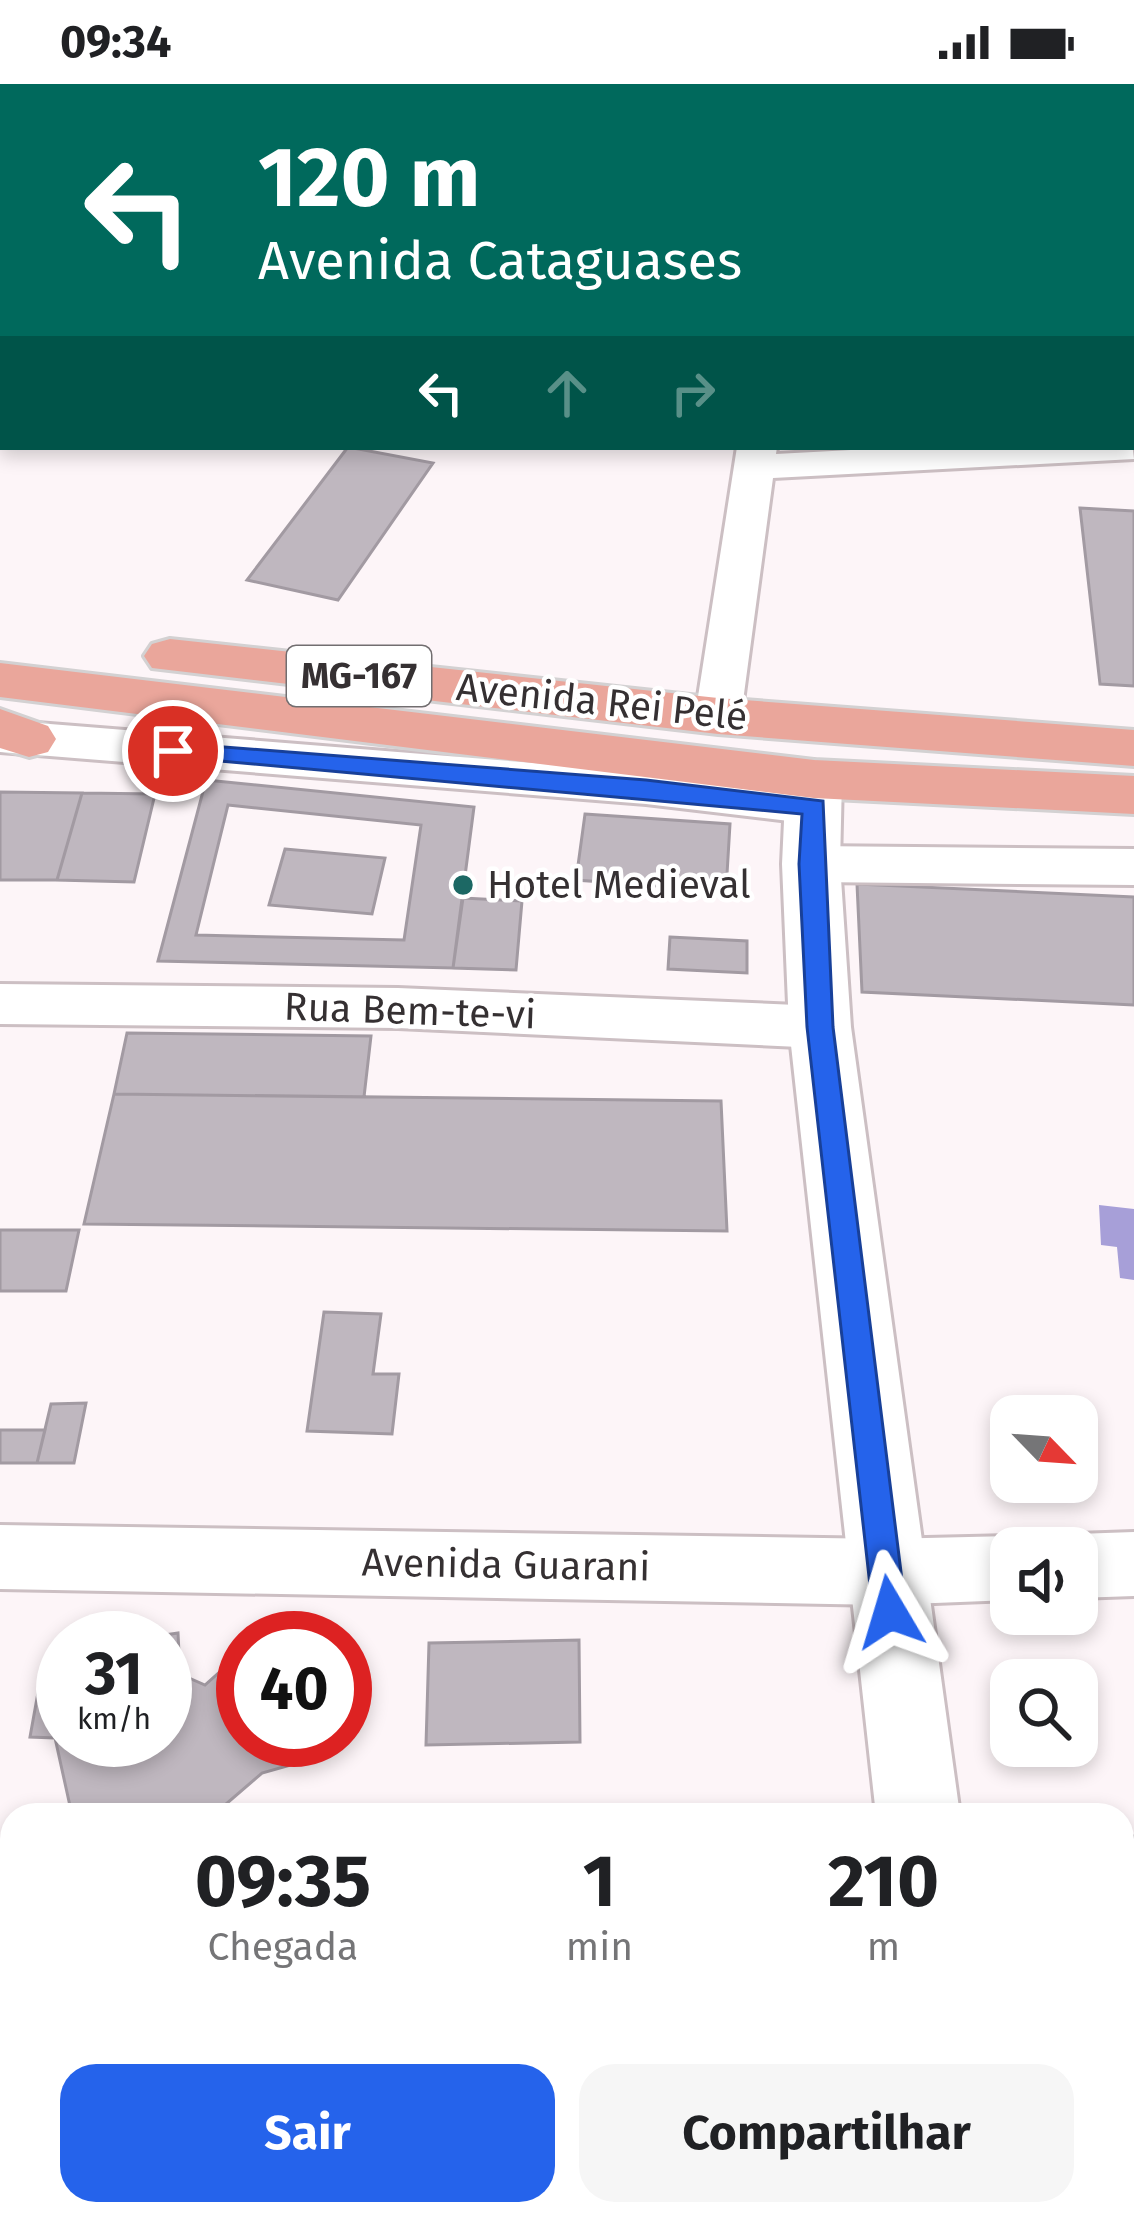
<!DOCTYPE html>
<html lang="pt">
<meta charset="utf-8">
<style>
:root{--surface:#fff;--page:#f6f6f6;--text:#202124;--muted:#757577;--accent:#2563eb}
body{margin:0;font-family:"Fira Sans",sans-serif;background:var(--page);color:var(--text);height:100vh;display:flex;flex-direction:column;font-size:45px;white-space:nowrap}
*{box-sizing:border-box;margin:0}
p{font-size:39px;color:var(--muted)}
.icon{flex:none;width:66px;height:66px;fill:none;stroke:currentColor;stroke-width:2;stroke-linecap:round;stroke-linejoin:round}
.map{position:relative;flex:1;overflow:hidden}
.side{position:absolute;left:0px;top:1719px;width:1134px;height:423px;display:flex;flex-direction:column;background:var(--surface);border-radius:36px 36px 0 0;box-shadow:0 6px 18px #0003}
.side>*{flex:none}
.top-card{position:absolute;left:0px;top:0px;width:1134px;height:366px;box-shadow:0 6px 18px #0003;background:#00695c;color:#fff;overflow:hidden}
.needle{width:78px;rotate:115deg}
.tools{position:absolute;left:990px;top:1311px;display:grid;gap:24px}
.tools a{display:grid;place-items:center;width:108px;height:108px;border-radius:24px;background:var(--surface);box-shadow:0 6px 18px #0003;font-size:60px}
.speed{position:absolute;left:36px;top:1527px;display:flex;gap:24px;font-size:60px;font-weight:700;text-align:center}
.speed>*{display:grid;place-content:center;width:156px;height:156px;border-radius:50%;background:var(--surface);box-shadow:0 6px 18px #0003;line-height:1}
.speed small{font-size:30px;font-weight:400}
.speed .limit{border:18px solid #d22;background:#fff;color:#111}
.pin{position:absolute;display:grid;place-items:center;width:102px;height:102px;color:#fff;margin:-51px;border:6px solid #fff;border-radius:50%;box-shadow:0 3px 12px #0007}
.me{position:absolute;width:132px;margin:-66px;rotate:353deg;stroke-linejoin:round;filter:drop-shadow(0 0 9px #0008)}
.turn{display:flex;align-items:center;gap:42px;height:252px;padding:0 60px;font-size:54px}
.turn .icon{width:156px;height:156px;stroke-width:2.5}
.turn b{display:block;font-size:84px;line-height:102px}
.lanes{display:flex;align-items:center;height:114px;padding:0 60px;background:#0003;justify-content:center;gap:60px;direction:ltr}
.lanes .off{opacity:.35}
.eta{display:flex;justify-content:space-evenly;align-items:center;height:204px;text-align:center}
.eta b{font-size:72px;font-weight:700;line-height:84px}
.cta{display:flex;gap:24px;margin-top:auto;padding:24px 60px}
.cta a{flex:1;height:138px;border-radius:36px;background:var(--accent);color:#fff;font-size:48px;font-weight:700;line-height:138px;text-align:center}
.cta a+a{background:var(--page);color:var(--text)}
.status{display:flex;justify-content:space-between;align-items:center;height:84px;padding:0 60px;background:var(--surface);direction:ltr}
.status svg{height:33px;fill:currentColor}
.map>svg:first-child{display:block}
.water{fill:#a79fd8}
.building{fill:#bfb7bf;stroke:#a29aa2;stroke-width:3;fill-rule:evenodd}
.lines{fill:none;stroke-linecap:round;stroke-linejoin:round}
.street-casing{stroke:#ccbfc3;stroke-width:6}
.secondary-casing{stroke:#ccbfc3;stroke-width:6}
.primary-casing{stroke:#d3d1d2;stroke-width:6}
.street{fill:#fff;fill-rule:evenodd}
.secondary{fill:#fff;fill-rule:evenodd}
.primary{fill:#eaa69b;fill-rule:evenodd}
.route{fill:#2563eb;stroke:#184099;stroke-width:3}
.poi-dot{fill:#1c6864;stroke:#fff;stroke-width:4.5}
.labels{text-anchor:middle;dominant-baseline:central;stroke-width:9;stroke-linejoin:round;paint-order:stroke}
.shield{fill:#fff;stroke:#726e70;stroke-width:3}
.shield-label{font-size:36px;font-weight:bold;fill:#353032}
.street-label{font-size:39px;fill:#353032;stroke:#fff}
.poi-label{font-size:39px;fill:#353032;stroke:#fff;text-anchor:start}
</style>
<div class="status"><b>09:34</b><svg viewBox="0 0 49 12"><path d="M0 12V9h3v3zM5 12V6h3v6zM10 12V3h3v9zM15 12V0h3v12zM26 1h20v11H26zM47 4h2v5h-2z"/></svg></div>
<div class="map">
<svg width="1134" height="2141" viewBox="0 0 1134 2141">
<rect width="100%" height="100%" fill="#fdf5f8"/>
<path class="water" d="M1099 1121 1134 1125V1196L1120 1194 1117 1163 1101 1161Z"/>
<path class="building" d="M348 363 433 379 338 516 247 496Z
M1080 424 1134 427V602L1100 600Z
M206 696 474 723 453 884 158 877ZM228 721 421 741 404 856 196 851Z
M0 708 82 709 57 796H0Z
M82 709 155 710 134 798 57 796Z
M585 730 730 740 726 807 576 796Z
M285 765 385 774 372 830 269 821Z
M857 800 1134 813V921L862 908Z
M463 814 522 817 516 886 453 884Z
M670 853 747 857V889L668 885Z
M127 949 371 952 364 1013 114 1010Z
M114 1010 721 1017 727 1147 84 1140Z
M0 1146H79L66 1207H0Z
M324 1228 381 1230 373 1290H399L392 1350 307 1347Z
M86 1319 74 1379H37L51 1320Z
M0 1346H45L37 1379H0Z
M178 1549 180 1590 205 1601 243 1567V1656H310L308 1676 262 1689 218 1727 207 1731H72L55 1654 30 1653 39 1603 63 1602V1656H165V1554H144Z
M579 1556 580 1658 426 1661 429 1559Z
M1122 1752H1134V1925H1122Z"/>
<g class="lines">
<defs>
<path id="street" d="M778 0H808V3H778Z
M1131 119H1134V139H1131Z
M1131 351 1134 375 773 394 741 632 734 643 718 647 702 643 695 632 737 363H777L776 370 907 363H1131Z
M0 636 646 688 814 706 831 711 838 723 831 735 814 740 646 720 0 668Z
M811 762 1134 765V801L811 798 793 793 786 780 793 767Z
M0 900 398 904 820 922 839 928 847 943 839 958 820 964 398 944 0 940Z
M0 1441 884 1455 1011 1452 1036 1464H1011V1516L884 1521 0 1505Z
M1134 1448V1512L1077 1514V1464H1051L1053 1459 1077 1450Z"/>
<path id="secondary" d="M263 0H303L261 3Z
M3 119V143L0 144V120Z
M814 676 834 682 842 695 840 780 851 943 960 1731H876L789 943 782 780 786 695 794 682Z
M924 2130H1020L1022 2141H926Z"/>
<path id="primary" d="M170 555 718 614 1134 646V682L718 650 152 584 144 572 152 560Z
M0 579 814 676 1134 692V730L814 714 0 613Z
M0 625 48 642 56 655 48 668 29 673 0 664Z"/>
</defs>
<use href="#street" class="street-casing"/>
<use href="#secondary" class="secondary-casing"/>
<use href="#primary" class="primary-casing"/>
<use href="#street" class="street"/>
<use href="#secondary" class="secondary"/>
<use href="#primary" class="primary"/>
</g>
<path class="route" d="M173 659 646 696 823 717 833 943 906 1528 901 1540 890 1544 878 1540 873 1528 807 943 799 780 802 730 165 672 162 667Z"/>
<circle class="poi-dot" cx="463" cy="801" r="12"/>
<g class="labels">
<rect class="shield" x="287" y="562" width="144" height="60" rx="9"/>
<g class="shield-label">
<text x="359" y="592">MG-167</text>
</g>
<g class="street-label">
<text transform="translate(602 618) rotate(6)">Avenida Rei Pelé</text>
<text transform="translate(410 927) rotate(2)">Rua Bem-te-vi</text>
<text transform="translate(506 1481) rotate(1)">Avenida Guarani</text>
</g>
<g class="poi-label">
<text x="487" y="801">Hotel Medieval</text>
</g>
</g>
</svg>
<div class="tools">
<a><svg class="needle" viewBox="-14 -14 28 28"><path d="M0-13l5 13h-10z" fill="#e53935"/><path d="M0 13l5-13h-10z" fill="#757577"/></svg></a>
<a><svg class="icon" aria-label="sound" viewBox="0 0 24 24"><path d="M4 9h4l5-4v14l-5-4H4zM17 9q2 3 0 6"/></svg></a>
<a><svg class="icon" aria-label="search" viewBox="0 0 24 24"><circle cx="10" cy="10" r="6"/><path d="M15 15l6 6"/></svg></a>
</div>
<div class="speed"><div>31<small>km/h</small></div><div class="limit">40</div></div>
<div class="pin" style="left:173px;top:667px;background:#d93025"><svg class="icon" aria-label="arrive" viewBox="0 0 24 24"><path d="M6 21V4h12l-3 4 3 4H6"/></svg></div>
<svg class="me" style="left:890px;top:1528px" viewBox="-20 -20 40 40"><path d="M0-17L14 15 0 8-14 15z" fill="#2563eb" stroke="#fff" stroke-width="4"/></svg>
<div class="top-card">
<div class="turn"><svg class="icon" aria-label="left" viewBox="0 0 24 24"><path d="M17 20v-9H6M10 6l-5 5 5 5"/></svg><div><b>120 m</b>Avenida Cataguases</div></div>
<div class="lanes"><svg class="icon" aria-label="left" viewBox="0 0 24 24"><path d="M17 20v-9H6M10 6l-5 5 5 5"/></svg><svg class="icon off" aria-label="ahead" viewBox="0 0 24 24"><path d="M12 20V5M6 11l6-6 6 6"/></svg><svg class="icon off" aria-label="right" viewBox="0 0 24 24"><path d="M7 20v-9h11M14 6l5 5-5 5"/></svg></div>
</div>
<section class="side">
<div class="eta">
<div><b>09:35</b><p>Chegada</p></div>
<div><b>1</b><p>min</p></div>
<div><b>210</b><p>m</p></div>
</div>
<div class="cta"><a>Sair</a><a>Compartilhar</a></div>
</section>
</div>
